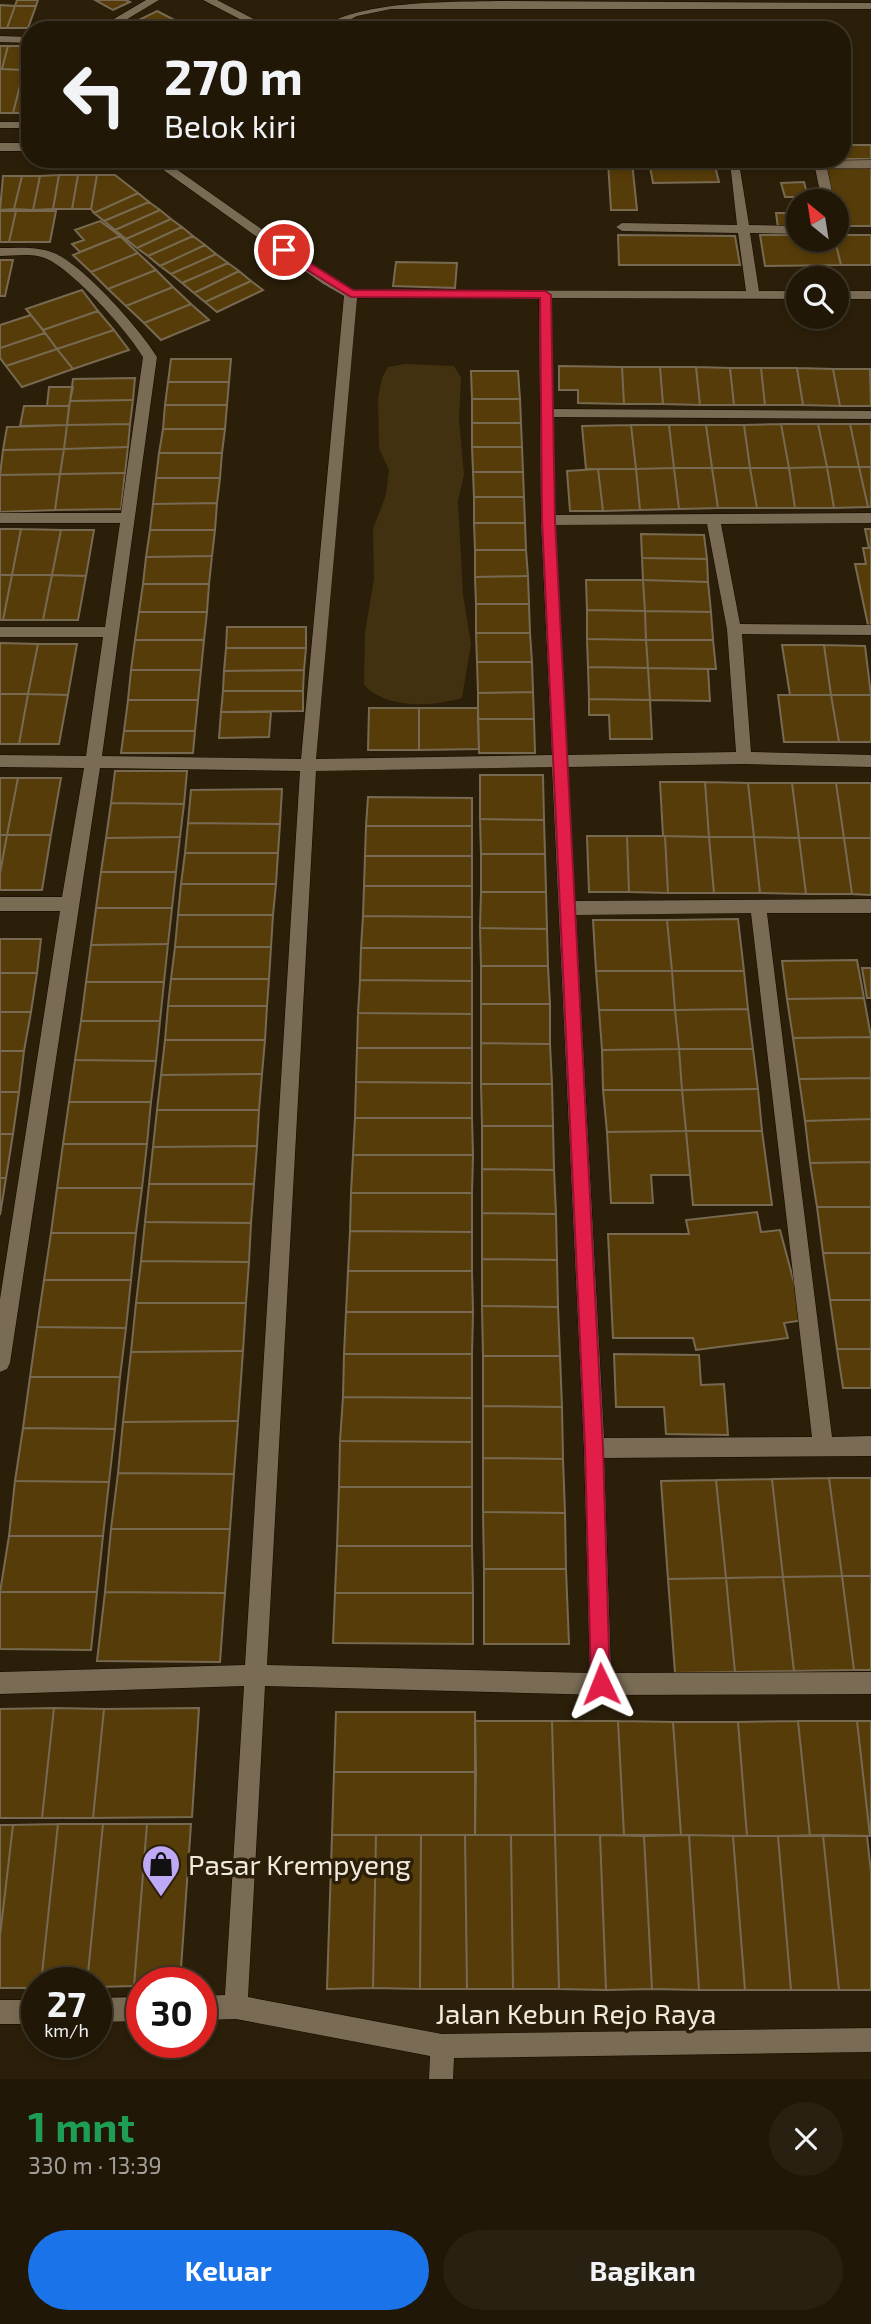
<!DOCTYPE html>
<html lang="id">
<meta charset="utf-8">
<style>
:root{--surface:#201707;--page:#282011;--text:#f1f3f6;--muted:#a29f9b;--line:#3d3628;--accent:#1a73e8}
body{margin:0;font-family:"Exo 2",sans-serif;background:var(--page);color:var(--text);height:100vh;display:flex;flex-direction:column;font-size:26px;white-space:nowrap}
*{box-sizing:border-box;margin:0}
p{font-size:23px;color:var(--muted)}
.icon{flex:none;width:38px;height:38px;fill:none;stroke:currentColor;stroke-width:2;stroke-linecap:round;stroke-linejoin:round}
.map{position:relative;height:2079px;overflow:hidden}
.panel{display:flex;flex-direction:column;background:var(--surface);flex:1}
.panel>*{flex:none}
.banner{position:absolute;left:21px;top:21px;width:830px;height:147px;border-radius:28px;box-shadow:0 4px 10px #0003,0 0 0 2px var(--line);background:#201707;color:var(--text);overflow:hidden}
.needle{width:46px;rotate:330deg}
.tools{position:absolute;left:786px;top:189px;display:grid;gap:14px}
.tools a{display:grid;place-items:center;width:63px;height:63px;border-radius:50%;background:var(--surface);box-shadow:0 4px 10px #0003,0 0 0 2px var(--line);font-size:35px}
.speed{position:absolute;left:21px;top:1967px;display:flex;gap:14px;font-size:35px;font-weight:700;text-align:center}
.speed>*{display:grid;place-content:center;width:91px;height:91px;border-radius:50%;background:var(--surface);box-shadow:0 4px 10px #0003,0 0 0 2px var(--line);line-height:1}
.speed small{font-size:18px;font-weight:400}
.speed .limit{border:10px solid #d22;background:#fff;color:#111}
.pin{position:absolute;display:grid;place-items:center;width:60px;height:60px;color:#fff;margin:-30px;border:4px solid #fff;border-radius:50%;box-shadow:0 2px 7px #0007}
.me{position:absolute;width:77px;margin:-38px;rotate:358deg;stroke-linejoin:round;filter:drop-shadow(0 0 5px #0008)}
.turn{display:flex;align-items:center;gap:24px;height:147px;padding:0 28px;font-size:32px}
.turn .icon{width:91px;height:91px;stroke-width:2.5}
.turn b{display:block;font-size:49px;line-height:60px}
.round{display:grid;place-items:center;flex:none;width:74px;height:74px;border-radius:37px;background:var(--page)}
.headline{display:flex;align-items:center;justify-content:space-between;height:119px;padding:0 28px}
h1{font-size:42px;font-weight:700;line-height:52px;color:#1e9e55}
.action{display:flex;gap:14px;margin-top:auto;padding:14px 28px}
.action a{flex:1;height:80px;border-radius:42px;background:var(--accent);color:#fff;font-size:28px;font-weight:700;line-height:80px;text-align:center}
.action a+a{background:var(--page);color:var(--text)}
.map>svg:first-child{display:block}
.green{fill:#423111}
.building{fill:#563c08;stroke:#786a52;stroke-width:2}
.lines{fill:none;stroke-linecap:round;stroke-linejoin:round}
.minor-casing{stroke:#130800;stroke-width:1}
.minor{fill:#7a6b54;fill-rule:evenodd}
.route{fill:#e11d48;stroke:#92132f;stroke-width:2}
.labels{text-anchor:middle;dominant-baseline:central;stroke-width:7;stroke-linejoin:round;paint-order:stroke}
.near-poi-label{font-size:28px;fill:#f1e9dc;stroke:#2b1f09;text-anchor:start}
.near-street-label{font-size:28px;fill:#f1e9dc;stroke:#2b1f09}
</style>
<div class="map">
<svg width="871" height="2079" viewBox="0 0 871 2079">
<rect width="100%" height="100%" fill="#2b1f09"/>
<path class="green" d="M405 364 454 366 461 378 459 420 464 475 458 501 463 595 471 644 462 698C432 707 387 709 364 685L365 632 374 579 373 529 386 495 389 470 379 448 378 398 382 378 388 367Z"/>
<path class="building" d="M17 0H38L36 6H15Z
M95 0H126L130 2 113 10Z
M0 5 15 6 7 28H0Z
M15 6H36L28 28H7Z
M157 11 190 28 162 30 141 19Z
M141 19 162 30 124 28Z
M0 46H8L2 69H0Z
M8 46H30L24 70 2 69Z
M0 69 24 70 13 113H0Z
M24 70H30V113H13Z
M842 145H871V159H842Z
M608 162H632L637 210H611Z
M715 166 719 182 653 183 650 167Z
M826 168H871V226H839L836 201H834Z
M59 175 53 209 33 210 40 176Z
M59 175H78L72 209H53Z
M78 175H97L91 209H72Z
M97 175H115L138 193 94 213 91 209Z
M3 176H22L14 209 0 210Z
M22 176H40L33 210 14 209Z
M804 182 808 197H785L781 183Z
M138 193 149 202 104 221 94 213Z
M149 202 160 210 115 230 104 221Z
M160 210 171 219 126 239 115 230Z
M0 211H16L9 242H0Z
M16 211H56L50 242H9Z
M776 213H798V228H778Z
M171 219 182 227 137 248 126 239Z
M100 221 120 236 80 252 72 244 84 240 75 230Z
M182 227 193 236 148 256 137 248Z
M618 235 735 236 740 265H619Z
M760 235H798V240H835L841 265 765 266Z
M836 235H871V265H841L835 240Z
M120 236 138 253 91 272 73 255Z
M193 236 205 245 160 266 148 256Z
M205 245 216 254 171 274 160 266Z
M138 253 156 270 108 289 91 272Z
M216 254 228 263 182 283 171 274Z
M0 260H13L5 296H0Z
M396 262 457 263 455 288 393 286Z
M228 263 239 271 194 293 182 283Z
M156 270 173 287 126 306 108 289Z
M239 271 251 281 205 302 194 293Z
M251 281 263 290 217 312 205 302Z
M173 287 191 304 144 323 126 306Z
M82 290 98 311 43 330 26 309Z
M191 304 209 320 161 340 144 323Z
M98 311 114 330 57 349 43 330Z
M31 315 45 333 0 348V325Z
M114 330 129 350 73 369 57 349Z
M45 333 57 349 6 366 0 358V348Z
M57 349 73 369 22 387 6 366Z
M171 359H231L229 382H168Z
M559 366 622 367 624 404 578 403V390H559Z
M622 367H660L663 404H624Z
M660 367H696L700 405 663 404Z
M696 367 730 368 734 405H700Z
M730 368H761L765 405H734Z
M761 368H797L803 405H765Z
M797 368 833 369 840 406 803 405Z
M833 369H870L871 406H840Z
M471 371H518L520 399H472Z
M135 378 133 400 70 401 73 379Z
M168 382H229L227 405H165Z
M49 387H73L69 406H47Z
M472 399H520L521 423H472Z
M133 400 130 424 67 425 70 401Z
M165 405H227L225 429H163Z
M24 406H69L67 425 20 426Z
M472 423H521L522 447H472Z
M130 424 128 447 64 449 67 425Z
M781 424 789 468H750L744 425Z
M781 424H818L827 467 789 468Z
M818 424H850L859 467H827Z
M850 424H871V467H859Z
M67 425 64 449 3 450 7 427Z
M631 425 636 469H586L582 426Z
M631 425H669L674 468 636 469Z
M669 425H706L712 468H674Z
M706 425H744L750 468H712Z
M163 429H225L222 453H159Z
M128 447 125 473 60 474 64 449Z
M472 447H522L523 472H473Z
M64 449 60 474 0 475 3 450Z
M159 453H222L220 478H156Z
M827 467 834 508H795L789 468Z
M827 467H859L868 507 834 508Z
M859 467H871V507H868Z
M674 468 679 509 640 510 636 469Z
M674 468H712L718 508 679 509Z
M712 468H750L757 508H718Z
M750 468H789L795 508H757Z
M598 469 603 511H570L567 471Z
M598 469H636L640 510 603 511Z
M473 472H523L524 497H474Z
M125 473 121 509 55 510 60 474Z
M60 474 55 510 0 512V475Z
M156 478H220L217 503 153 504Z
M474 497H524L525 523H474Z
M217 503 215 530H150L153 504Z
M474 523H525L526 550H475Z
M0 529H21L12 575H0Z
M21 529 61 530 52 575H12Z
M865 529H871V625H868L855 564H866L863 548H869Z
M61 530H94L86 576 52 575Z
M150 530H215L212 556 146 557Z
M641 534 704 535 707 559 642 558Z
M475 550H526L528 576 475 577Z
M212 556 209 584H143L146 557Z
M642 558 707 559 708 582 643 580Z
M0 575H12L3 620H0Z
M12 575H52L43 620H3Z
M52 575 86 576 78 620H43Z
M528 576 529 604H476L475 577Z
M586 580H643L645 611 587 610Z
M643 580 708 582 711 612 645 611Z
M143 584H209L207 612H139Z
M476 604H529L530 633H476Z
M587 610 645 611 646 640 587 639Z
M645 611 711 612 713 640H646Z
M139 612H207L204 640H135Z
M227 627H306V648H226Z
M476 633H530L532 662H477Z
M587 639 646 640 648 668 588 667Z
M135 640H204L201 670H131Z
M646 640H713L716 669 648 668Z
M0 643 38 644 28 694H0Z
M38 644H77L68 695 28 694Z
M782 645H824L831 695H790Z
M824 645 865 646 871 695H831Z
M226 648H306L304 670 224 671Z
M477 662H532L533 692 478 693Z
M588 667 648 668 650 700 589 699Z
M648 668 708 669 710 701 650 700Z
M131 670H201L198 700H128Z
M304 670 303 691H223L224 671Z
M223 691H303V711L221 712Z
M533 692 534 719H478V693Z
M0 694H28L19 744H0Z
M28 694 68 695 59 744H19Z
M778 695H831L839 742H784Z
M831 695H871V742H839Z
M589 699 650 700 652 739H610L609 715H589Z
M128 700H198L195 731H124Z
M369 708H419V750H368Z
M419 708H478L479 749 419 750Z
M221 712H271L269 737 219 738Z
M478 719H534L535 753H479Z
M124 731H195L193 753H121Z
M115 771H187L184 804 111 803Z
M480 775H543L544 820 480 819Z
M0 778H18L7 835H0Z
M18 778H61L51 835H7Z
M660 782H705L709 837 663 836Z
M705 782 748 783 754 837H709Z
M748 783H792L799 838 754 837Z
M792 783H836L844 838H799Z
M836 783H871V838H844Z
M282 789 280 824 188 823 191 790Z
M368 797 472 798V826H366Z
M111 803 184 804 180 837 106 838Z
M480 819 544 820 545 854H481Z
M188 823 280 824 278 853H185Z
M366 826H472V856H365Z
M0 835H7L0 873Z
M7 835H51L42 890H0V873Z
M587 836H627L629 892H589Z
M627 836H665L668 893 629 892Z
M665 836 709 837 714 893H668Z
M180 837 176 872H101L106 838Z
M709 837H754L760 893H714Z
M754 837 799 838 806 894 760 893Z
M799 838H844L852 894H806Z
M844 838H871V895L852 894Z
M185 853H278L276 884H181Z
M481 854H545L546 892H481Z
M365 856H472V886H364Z
M101 872H176L172 908H96Z
M181 884H276L273 915H178Z
M364 886H472V917L363 916Z
M481 892H546L547 929 480 928Z
M96 908H172L168 944 91 945Z
M178 915H273L271 947H175Z
M363 916 472 917V948H361Z
M738 919 744 971H672L667 920Z
M593 920H667L672 971H596Z
M480 928 547 929 548 966H481Z
M0 939H41L37 973H0Z
M168 944 164 982H86L91 945Z
M175 947H271L269 979H171Z
M361 948H472V981L360 980Z
M857 960 864 998 787 999 782 961Z
M481 966H548L550 1004H481Z
M862 968H871V998H867Z
M596 971H672L675 1010H599Z
M672 971H744L748 1009 675 1010Z
M0 973H37L31 1012H0Z
M171 979H269L267 1006H168Z
M360 980 472 981V1014L358 1013Z
M86 982H164L160 1021H81Z
M864 998 871 1037 793 1038 787 999Z
M481 1004H550V1044L481 1043Z
M168 1006H267L265 1040H165Z
M748 1009 753 1049H679L675 1010Z
M599 1010H675L679 1049 602 1050Z
M0 1012H31L24 1051H0Z
M358 1013 472 1014V1048H357Z
M81 1021H160L156 1061 75 1060Z
M871 1037V1078L799 1079 793 1038Z
M165 1040H265L262 1074 161 1075Z
M481 1043 550 1044 552 1084H481Z
M357 1048H472V1083L356 1082Z
M679 1049H753L758 1089 682 1090Z
M679 1049 682 1090H603L602 1050Z
M0 1051H24L19 1092H0Z
M75 1060 156 1061 151 1102H69Z
M262 1074 259 1110H157L161 1075Z
M871 1078V1119L805 1121 799 1079Z
M356 1082 472 1083V1118H355Z
M481 1084H552L553 1126H482Z
M758 1089 762 1131H686L682 1090Z
M603 1090H682L686 1131 607 1132Z
M0 1092H19L13 1134H0Z
M69 1102H151L147 1144H63Z
M157 1110H259L257 1146 153 1147Z
M355 1118H472L473 1155H353Z
M871 1119V1162L810 1163 805 1121Z
M482 1126H553L554 1170 482 1169Z
M686 1131H762L772 1205H693Z
M686 1131 690 1175H651L653 1203H611L607 1132Z
M0 1134H13L6 1178H0Z
M63 1144H147L142 1188H57Z
M257 1146 254 1184H149L153 1147Z
M353 1155H473L472 1193H351Z
M871 1162V1207H817L810 1163Z
M482 1169 554 1170 556 1214 482 1213Z
M0 1178H6L0 1215Z
M149 1184H254L251 1223 145 1222Z
M57 1188H142L136 1233H51Z
M351 1193H472V1232L350 1231Z
M817 1207H871V1253H823Z
M757 1212 761 1232 780 1230 804 1320 784 1323 788 1338 696 1350 693 1338H613L608 1234H689L686 1220Z
M482 1213 556 1214 557 1260 482 1259Z
M145 1222 251 1223 249 1262 141 1261Z
M350 1231 472 1232V1271H348Z
M51 1233H136L131 1280H44Z
M823 1253H871V1300H830Z
M482 1259 557 1260 558 1307 482 1306Z
M141 1261 249 1262 246 1303H136Z
M348 1271H472L473 1312H346Z
M44 1280H131L126 1328 37 1327Z
M830 1300H871V1349H837Z
M136 1303H246L243 1351 131 1352Z
M482 1306 558 1307 560 1356H483Z
M346 1312H473L472 1354H344Z
M37 1327 126 1328 120 1377H30Z
M837 1349H871V1388H843Z
M243 1351 238 1421 123 1422 131 1352Z
M344 1354H472V1398L343 1397Z
M614 1354 699 1355 701 1385 724 1384 728 1435 666 1434 664 1407H616Z
M483 1356H560L562 1407 483 1406Z
M30 1377H120L115 1429 23 1428Z
M343 1397 472 1398V1442L340 1441Z
M483 1406 562 1407 563 1459 483 1458Z
M238 1421 234 1474 118 1473 123 1422Z
M23 1428 115 1429 109 1482 15 1481Z
M340 1441 472 1442V1487H339Z
M483 1458 563 1459 565 1513 483 1512Z
M118 1473 234 1474 230 1529H111Z
M829 1478 842 1576 783 1577 772 1479Z
M829 1478H871V1576H842Z
M772 1479 783 1577 726 1578 716 1480Z
M716 1480 726 1578 668 1579 661 1481Z
M15 1481 109 1482 103 1536H9Z
M339 1487H472V1546H337Z
M483 1512 565 1513 566 1569H484Z
M111 1529H230L225 1593 105 1592Z
M9 1536H103L97 1592H0Z
M337 1546H472L473 1593H335Z
M484 1569H566L569 1644H484Z
M842 1576H871V1670H854Z
M842 1576 854 1670 794 1671 783 1577Z
M783 1577 794 1671 735 1672 726 1578Z
M726 1578 735 1672 675 1673 668 1579Z
M0 1592H97L91 1650 0 1649Z
M105 1592 225 1593 220 1662 97 1661Z
M335 1593H473V1644L333 1643Z
M54 1708 42 1818H0V1709Z
M54 1708 104 1709 93 1818H42Z
M199 1708 192 1817 93 1818 104 1709Z
M336 1712H475L476 1772H334Z
M475 1721H552L555 1835H475Z
M552 1721H618L624 1835H555Z
M618 1721 673 1722 681 1835H624Z
M798 1721H857L870 1836H810Z
M798 1721 810 1836H747L738 1722Z
M857 1721H871V1836H870Z
M673 1722H738L747 1836 681 1835Z
M334 1772H476L475 1835H332Z
M58 1824 41 1983H37V1988H0V1936L13 1825Z
M58 1824H103L87 1983H41Z
M103 1824H147L134 1986 96 1987V1983H87Z
M147 1824H191L180 1983H142V1986H134Z
M0 1825H13L0 1936Z
M332 1835H376L373 1988 327 1989Z
M376 1835H421L420 1989 373 1988Z
M421 1835H465L467 1989H420Z
M465 1835H511L513 1989H467Z
M511 1835H555L559 1989H513Z
M555 1835H600L606 1990 559 1989Z
M600 1835 644 1836 652 1989 606 1990Z
M689 1835 699 1990 652 1989 644 1836Z
M689 1835 733 1836 745 1990H699Z
M823 1835 839 1990H791L778 1836Z
M823 1835 867 1836 871 1872V1990H839Z
M733 1836H778L791 1990H745Z"/>
<g class="lines">
<defs>
<path id="minor" d="M146 0H159L109 30H95Z
M203 0H217L275 30H261Z
M502 1 871 3V9H391L357 16 330 30H316C360 0 446 2 502 1Z
M0 36 30 37V43L0 42Z
M0 122H30V128H0Z
M0 143H30V151H0Z
M148 159H162L331 278 353 290 746 291 738 233 622 231 616 227 622 223 737 225 730 162 871 160V168H827L834 201H822L815 168 740 169 749 225 798 226V234L750 233 759 291H798V299L551 298 553 409 871 411V419L553 417 555 515 871 513V523L721 524 740 624 871 625V635L742 634 751 752 871 755V767L744 764 568 767 575 901 871 899V913H767L832 1437 871 1436V1456L604 1458 611 1673 871 1672V1694L601 1695 265 1686 248 1997 442 2034 871 2028V2052L454 2058 453 2079H429L430 2056 236 2019 201 2020V1996L225 1995 244 1686 0 1694V1672L245 1665 300 771 100 768 10 1363 7 1369 0 1372V1299L60 911H0V897H62L84 768 0 767V755L86 756 103 637H0V627H105L120 523H0V513H121L143 357C128 331 75 273 49 260 35 252 15 256 0 256V248C18 248 37 246 54 253 82 264 141 330 157 357L102 756 301 759 344 296 323 284ZM357 298H539L541 520 552 755 316 759ZM707 524 727 629 736 752 567 755 555 525ZM552 767 584 1448 590 1673 267 1665 316 771ZM751 913 812 1437 604 1438 576 915Z
M836 291H871V299H836Z
M142 1997V2021L96 2022V1998Z
M0 2000H37V2024H0Z"/>
</defs>
<use href="#minor" class="minor-casing"/>
<use href="#minor" class="minor"/>
</g>
<path class="route" d="M284 247 353 290 545 291 551 295 555 520 603 1448 610 1684 608 1691 601 1694 594 1691 591 1684 585 1448 542 520 540 298 351 297 280 253 278 250Z"/>
<defs>
<symbol id="shop-pin" viewBox="-11 -11 22 30"><path d="M0 17L-7.5 6A9.5 9.5 0 1 1 7.5 6Z" fill="#bda9f5" stroke="#2b1f09"/><path d="M-5-2.5h2.3a2.7 3.5 0 0 1 5.4 0H5L5.5 6h-11ZM-1.5-2.5h3a1.5 2.3 0 0 0-3 0Z" fill="#111"/></symbol>
</defs>
<g fill-rule="evenodd">
<use href="#shop-pin" x="139" y="1842" width="44" height="60"/>
</g>
<g class="labels">
<g class="near-poi-label">
<text x="188" y="1864">Pasar Krempyeng</text>
</g>
<g class="near-street-label">
<text x="576" y="2013">Jalan Kebun Rejo Raya</text>
</g>
</g>
</svg>
<div class="tools">
<a><svg class="needle" viewBox="-14 -14 28 28"><path d="M0-13l5 13h-10z" fill="#e53935"/><path d="M0 13l5-13h-10z" fill="#a29f9b"/></svg></a>
<a><svg class="icon" aria-label="search" viewBox="0 0 24 24"><circle cx="10" cy="10" r="6"/><path d="M15 15l6 6"/></svg></a>
</div>
<div class="speed"><div>27<small>km/h</small></div><div class="limit">30</div></div>
<div class="pin" style="left:284px;top:250px;background:#d93025"><svg class="icon" aria-label="arrive" viewBox="0 0 24 24"><path d="M6 21V4h12l-3 4 3 4H6"/></svg></div>
<svg class="me" style="left:601px;top:1684px" viewBox="-20 -20 40 40"><path d="M0-17L14 15 0 8-14 15z" fill="#e11d48" stroke="#fff" stroke-width="4"/></svg>
<div class="banner">
<div class="turn"><svg class="icon" aria-label="left" viewBox="0 0 24 24"><path d="M17 20v-9H6M10 6l-5 5 5 5"/></svg><div><b>270 m</b>Belok kiri</div></div>
</div>
</div>
<section class="panel">
<div class="headline"><div><h1>1 mnt</h1><p>330 m · 13:39</p></div><a class="round"><svg class="icon" aria-label="close" viewBox="0 0 24 24"><path d="M6 6l12 12M18 6L6 18"/></svg></a></div>
<div class="action"><a>Keluar</a><a>Bagikan</a></div>
</section>
